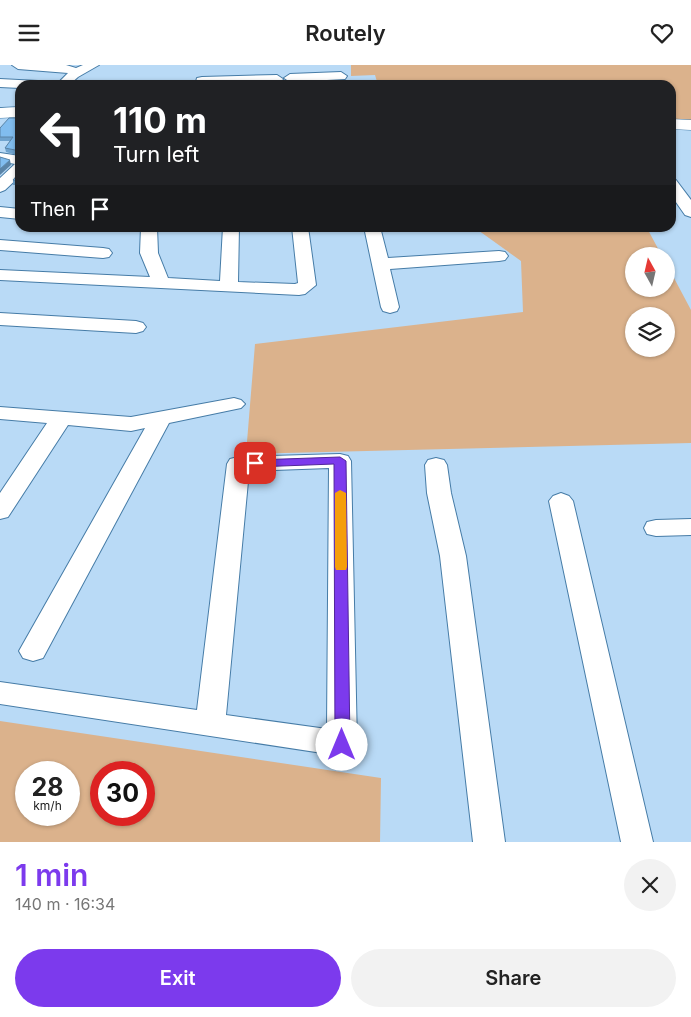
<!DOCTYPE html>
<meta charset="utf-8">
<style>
:root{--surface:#fff;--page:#f2f2f2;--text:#222;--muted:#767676;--accent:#7c3aed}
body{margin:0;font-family:Inter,sans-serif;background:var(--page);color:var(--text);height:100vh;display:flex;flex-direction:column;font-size:19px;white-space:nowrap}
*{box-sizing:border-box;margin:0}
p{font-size:16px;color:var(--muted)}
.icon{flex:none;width:28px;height:28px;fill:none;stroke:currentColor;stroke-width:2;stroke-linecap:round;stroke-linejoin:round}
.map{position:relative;height:777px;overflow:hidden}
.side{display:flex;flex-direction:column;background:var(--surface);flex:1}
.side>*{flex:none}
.banner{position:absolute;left:15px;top:15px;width:661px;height:152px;border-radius:15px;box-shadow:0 1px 4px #0004;background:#202124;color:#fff;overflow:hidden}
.needle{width:32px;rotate:352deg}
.fabs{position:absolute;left:625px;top:182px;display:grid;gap:10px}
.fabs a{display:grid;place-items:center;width:50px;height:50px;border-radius:50%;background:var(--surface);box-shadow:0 1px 4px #0004;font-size:25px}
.speed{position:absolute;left:15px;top:696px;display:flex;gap:10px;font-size:25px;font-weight:700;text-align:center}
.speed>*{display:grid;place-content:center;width:65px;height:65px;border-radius:50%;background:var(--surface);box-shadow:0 1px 4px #0004;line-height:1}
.speed small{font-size:12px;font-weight:400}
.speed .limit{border:8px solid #d22;background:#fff;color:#111}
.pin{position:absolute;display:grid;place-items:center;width:42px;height:42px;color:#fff;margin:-21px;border-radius:10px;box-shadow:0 2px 8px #0006}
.me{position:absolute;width:55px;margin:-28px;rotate:0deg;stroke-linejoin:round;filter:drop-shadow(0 0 4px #0008)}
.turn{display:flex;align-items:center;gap:18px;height:105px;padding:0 15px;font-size:22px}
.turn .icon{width:65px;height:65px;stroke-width:2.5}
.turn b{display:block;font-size:35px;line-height:42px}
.then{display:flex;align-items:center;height:48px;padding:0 15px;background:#0003;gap:10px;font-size:19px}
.round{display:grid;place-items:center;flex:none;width:52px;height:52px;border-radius:26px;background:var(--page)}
.head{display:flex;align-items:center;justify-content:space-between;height:85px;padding:0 15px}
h1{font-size:30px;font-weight:600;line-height:38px;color:var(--accent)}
.button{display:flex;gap:10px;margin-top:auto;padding:10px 15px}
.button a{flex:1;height:58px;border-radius:30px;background:var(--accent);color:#fff;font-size:20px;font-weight:600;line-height:58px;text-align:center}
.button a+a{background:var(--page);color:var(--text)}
header{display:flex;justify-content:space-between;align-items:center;height:65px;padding:0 15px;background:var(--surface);font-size:22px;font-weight:600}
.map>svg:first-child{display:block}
.green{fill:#dbb28c;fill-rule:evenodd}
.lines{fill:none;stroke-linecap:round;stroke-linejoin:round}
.street-casing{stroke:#467ca7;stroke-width:2}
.secondary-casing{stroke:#467ca7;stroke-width:1}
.street{fill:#fff;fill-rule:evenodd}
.secondary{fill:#fff;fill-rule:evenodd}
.wall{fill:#6fa3ce}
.shaded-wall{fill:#5a84a7}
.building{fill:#81bdef;stroke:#5a84a7}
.route{fill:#7c3aed;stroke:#51269a}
.slow{fill:#f59e0b}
</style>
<header><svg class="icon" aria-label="menu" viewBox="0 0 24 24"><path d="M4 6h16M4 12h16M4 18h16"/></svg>Routely<svg class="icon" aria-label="heart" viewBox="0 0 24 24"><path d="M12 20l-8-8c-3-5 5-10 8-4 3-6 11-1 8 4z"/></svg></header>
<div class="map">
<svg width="691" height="777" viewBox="0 0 691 777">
<rect width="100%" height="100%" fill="#b9daf6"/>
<path class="green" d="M351 0H691V56L671 55V20H378L375 10 351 11Z
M475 163H647L662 191H634V224H666V198L691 245V378L246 389 255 279 523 247 521 196ZM666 251V284H634V251Z
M0 656 381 713 380 777H0ZM26 708H69V750H26ZM101 708H144V750H101Z"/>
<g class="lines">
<defs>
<path id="street" d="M12 0H66L76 3 83 0H99L78 12 69 20H56L68 8 18 4Z
M341 7 347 11 345 14 290 17 284 13 290 9Z
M277 10 283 14 281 17 195 20 197 13 202 12Z
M0 14 38 16 44 20H20V23L0 22Z
M0 88 20 91V111L5 125 0 127V113L15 99 0 96Z
M671 113 676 115 691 135V152L685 150 671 130Z
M0 142 20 144V154L0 152Z
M141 162H157L158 188 168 213 220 216 223 162H239L238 217 295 219 298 218 292 162H308L316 220 305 229 299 230 0 215V205L150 212 140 188Z
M364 162H380L388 193 499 186 505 187 508 191 505 195 499 196 390 204 399 242 397 246 390 248 383 246 381 242Z
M0 175 103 183 109 184 112 188 109 192 103 193 0 185Z
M0 248 136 256 143 258 146 262 143 266 136 268 0 260Z
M234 333 241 335 245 339 241 343 169 358 43 593 33 596 23 593 19 586 145 363 131 366 68 360 8 452 0 454V428L47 358 0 354V342L131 352Z
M340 389 348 391 351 396 357 679 353 688 342 691 0 639V617L197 645 227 399 230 394 238 392ZM329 403 327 664 226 650 249 406Z
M436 393 444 395 447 400 451 428 466 491 505 777H473L440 491 427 428 425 400 428 395Z
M561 428 569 431 573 436 653 777H621L549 436 553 431Z
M691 454V470L656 471 647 469 644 463 647 457 656 455Z"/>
<path id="secondary" d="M20 42V52L0 53V43Z
M671 54 691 55V65L671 64Z"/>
</defs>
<use href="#street" class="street-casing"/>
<use href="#secondary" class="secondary-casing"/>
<use href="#street" class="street"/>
<use href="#secondary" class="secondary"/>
</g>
<path class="wall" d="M20 53V91L6 87 5 83 10 76H0V63Z
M20 107V120H13V115Z"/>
<path class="shaded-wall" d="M10 95 11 100 0 110V104Z"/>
<path class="building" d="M9 53H20V86L5 83 13 72H0V63Z
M0 92 10 95 0 104Z
M20 107V116L13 115Z"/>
<path class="route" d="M340 392 346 396 350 680 348 684 342 686 337 684 335 680 334 399 255 402 249 398 255 395Z"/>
<path class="slow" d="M340 425 346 428 347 502 346 505H336L335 502V428Z"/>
</svg>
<div class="fabs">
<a><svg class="needle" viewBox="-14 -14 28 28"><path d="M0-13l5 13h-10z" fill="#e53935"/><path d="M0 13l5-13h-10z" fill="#767676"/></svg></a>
<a><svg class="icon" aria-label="layers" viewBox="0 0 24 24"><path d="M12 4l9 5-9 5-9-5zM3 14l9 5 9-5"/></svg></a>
</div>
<div class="speed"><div>28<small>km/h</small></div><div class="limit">30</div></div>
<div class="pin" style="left:255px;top:398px;background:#d93025"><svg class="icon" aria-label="arrive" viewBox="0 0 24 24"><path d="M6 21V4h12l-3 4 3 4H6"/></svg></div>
<svg class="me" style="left:342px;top:680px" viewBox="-20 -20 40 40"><circle r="19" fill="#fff"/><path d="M0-13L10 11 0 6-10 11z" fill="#7c3aed"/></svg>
<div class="banner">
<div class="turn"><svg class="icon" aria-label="left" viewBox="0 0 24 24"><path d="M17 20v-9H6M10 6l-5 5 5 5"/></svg><div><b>110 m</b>Turn left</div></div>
<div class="then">Then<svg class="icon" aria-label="arrive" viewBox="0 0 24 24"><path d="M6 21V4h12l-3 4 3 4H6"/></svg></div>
</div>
</div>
<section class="side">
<div class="head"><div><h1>1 min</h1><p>140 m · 16:34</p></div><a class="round"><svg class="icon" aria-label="close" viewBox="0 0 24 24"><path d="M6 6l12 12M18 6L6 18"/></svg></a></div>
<div class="button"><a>Exit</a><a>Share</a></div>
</section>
